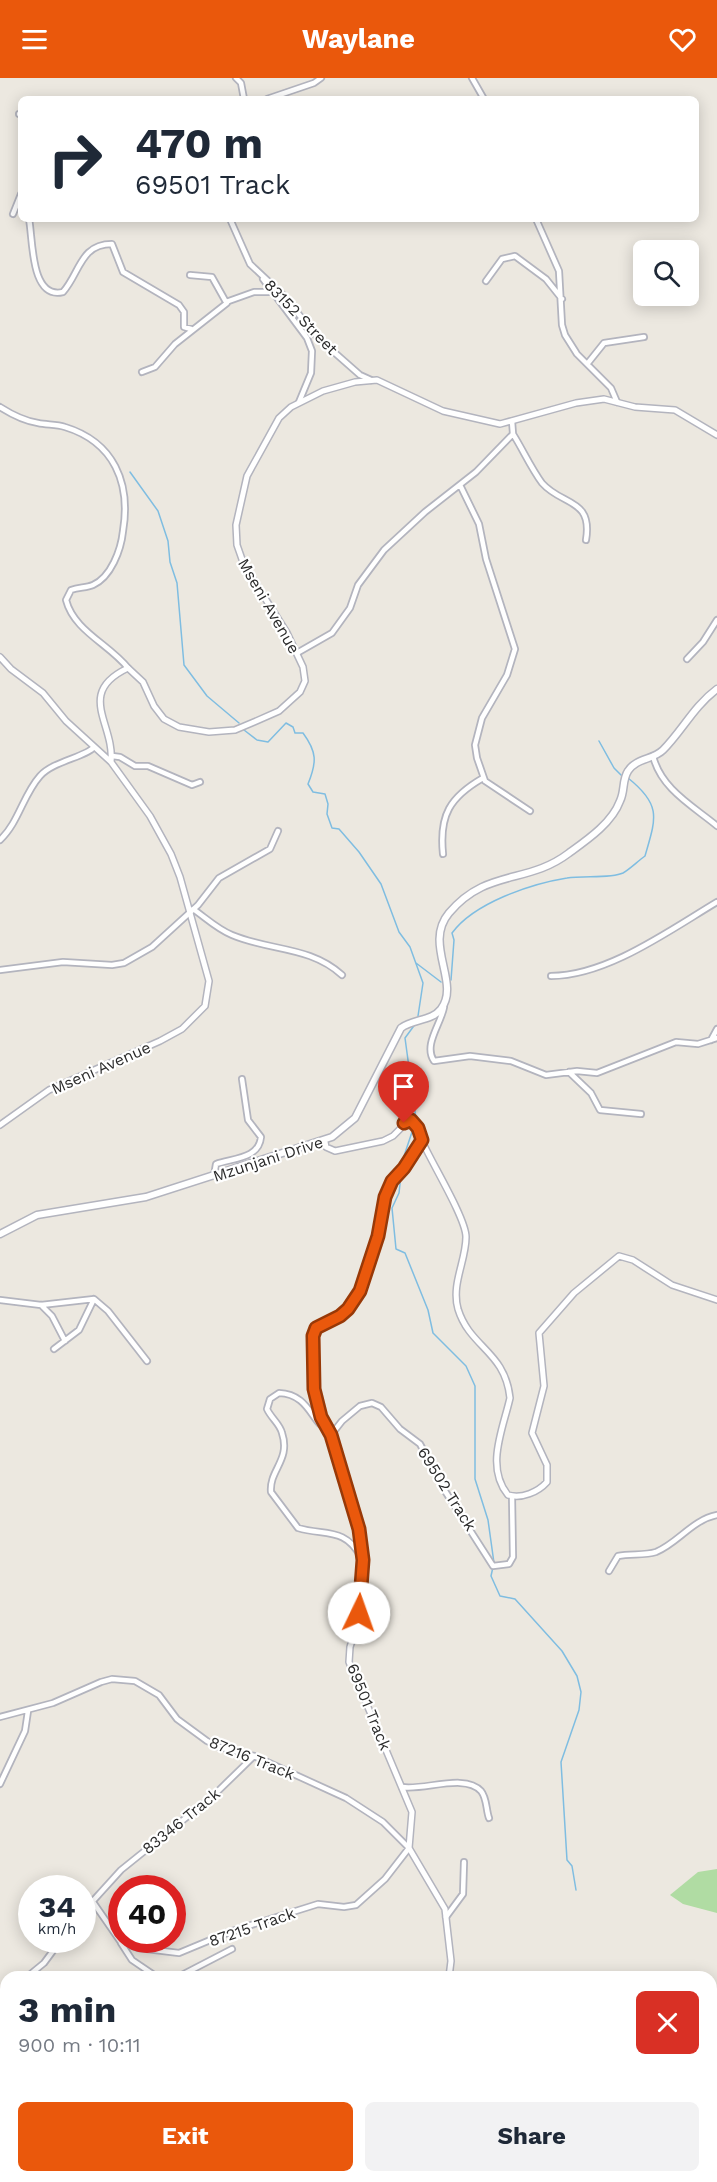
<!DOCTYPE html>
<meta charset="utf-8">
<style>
:root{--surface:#fff;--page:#f2f2f3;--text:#1f2937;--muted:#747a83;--accent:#ea580c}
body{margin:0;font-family:"Work Sans",sans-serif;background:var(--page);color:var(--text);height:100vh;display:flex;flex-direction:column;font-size:22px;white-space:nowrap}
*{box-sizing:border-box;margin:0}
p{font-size:20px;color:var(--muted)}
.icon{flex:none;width:33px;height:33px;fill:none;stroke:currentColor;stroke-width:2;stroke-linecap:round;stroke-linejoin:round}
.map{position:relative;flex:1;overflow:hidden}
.sheet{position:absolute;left:0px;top:1893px;width:717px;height:212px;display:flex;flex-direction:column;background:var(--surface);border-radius:18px 18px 0 0;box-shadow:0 3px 15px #0003}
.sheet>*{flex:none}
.top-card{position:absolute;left:18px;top:18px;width:681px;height:126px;border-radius:9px;box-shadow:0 3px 15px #0003;background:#fff;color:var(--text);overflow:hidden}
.fabs{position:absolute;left:633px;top:162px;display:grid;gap:12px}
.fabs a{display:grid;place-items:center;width:66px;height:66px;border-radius:9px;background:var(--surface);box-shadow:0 3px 15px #0003;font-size:30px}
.speed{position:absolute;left:18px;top:1797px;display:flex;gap:12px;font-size:30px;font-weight:700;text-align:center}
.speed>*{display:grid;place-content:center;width:78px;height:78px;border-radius:50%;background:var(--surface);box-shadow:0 3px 15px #0003;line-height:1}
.speed small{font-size:15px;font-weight:400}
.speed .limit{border:9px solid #d22;background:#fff;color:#111}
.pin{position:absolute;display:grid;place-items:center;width:51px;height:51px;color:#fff;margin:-62px -26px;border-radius:50% 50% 50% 0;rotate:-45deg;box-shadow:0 0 6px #0007}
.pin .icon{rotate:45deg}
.me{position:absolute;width:66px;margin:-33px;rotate:3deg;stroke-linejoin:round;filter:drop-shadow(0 0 4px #0008)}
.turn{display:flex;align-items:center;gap:21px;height:126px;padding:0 18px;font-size:27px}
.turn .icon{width:78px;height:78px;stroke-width:2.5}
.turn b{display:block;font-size:42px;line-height:51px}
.round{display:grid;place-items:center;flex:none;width:63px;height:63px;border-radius:9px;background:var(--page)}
.overview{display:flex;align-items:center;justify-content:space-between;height:102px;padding:0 18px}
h1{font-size:36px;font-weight:700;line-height:45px}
.action{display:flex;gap:12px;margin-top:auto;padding:12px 18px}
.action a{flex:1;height:69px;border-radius:9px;background:var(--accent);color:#fff;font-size:24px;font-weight:700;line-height:69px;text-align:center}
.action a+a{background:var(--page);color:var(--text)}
header{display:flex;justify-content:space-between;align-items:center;height:78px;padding:0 18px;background:var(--accent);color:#fff;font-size:27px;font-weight:700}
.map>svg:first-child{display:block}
.green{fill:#b0dca3}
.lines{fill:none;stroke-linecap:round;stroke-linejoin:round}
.stream{stroke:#7fbde1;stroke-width:1.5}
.minor-casing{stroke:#b3b4be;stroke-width:8}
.tertiary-casing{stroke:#b3b4be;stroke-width:8}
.secondary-casing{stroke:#b3b4be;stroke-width:9}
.minor{stroke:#fff;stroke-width:4.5}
.tertiary{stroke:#fff;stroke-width:5}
.secondary{stroke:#fff;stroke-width:6}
.route-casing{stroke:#983908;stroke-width:15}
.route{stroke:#ea580c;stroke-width:10}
.labels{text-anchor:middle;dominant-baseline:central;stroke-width:4.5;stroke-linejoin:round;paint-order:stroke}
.street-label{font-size:16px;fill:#2c2c2c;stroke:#fff}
</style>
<header><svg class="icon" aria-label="menu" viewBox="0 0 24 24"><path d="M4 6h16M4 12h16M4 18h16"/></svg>Waylane<svg class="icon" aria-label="heart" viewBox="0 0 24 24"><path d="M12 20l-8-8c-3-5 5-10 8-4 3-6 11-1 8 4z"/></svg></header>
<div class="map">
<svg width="717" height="2104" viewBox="0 0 717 2104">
<rect width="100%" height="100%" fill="#ece8e0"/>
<path class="green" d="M717 1791V1835L683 1826 670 1817 698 1794Z"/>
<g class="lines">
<path class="stream" d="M130 394 158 433 168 463 170 484 177 505 184 587 207 618 239 645
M244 652 257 662 268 664 286 645 293 649 295 655H303C317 674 317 684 308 706L313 714 325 716 328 726 327 736 332 750 339 751 359 774 381 806 399 854 410 869 423 905 418 938
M599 663 614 690 621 697
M416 885 441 904
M451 902 454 862 452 855C474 825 530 806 567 800 582 797 610 801 623 795 630 791 638 783 645 778 656 740 662 727 628 700
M416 1041 405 960 416 945
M400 1090 414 1048
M401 1097 399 1115 392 1130 396 1171 405 1175 428 1232 433 1255 466 1288 475 1308V1401L488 1442 494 1485
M493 1489 491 1498 500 1518 515 1521 562 1573 577 1598 581 1614 579 1632 561 1684 567 1782 572 1788 576 1812"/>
<defs>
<path id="minor" d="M236 0 241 5 244 21
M472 0 484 21
M267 21 314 5 321 0
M19 36H21
M13 136 21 116
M29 141C33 160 30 222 63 214 80 195 80 166 112 166L123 194 179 227 184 234V249L191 251
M230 141 250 186 283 217 318 260 360 297 371 302
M536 141 559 193 562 247 565 257 577 276 611 310 617 324
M190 197 212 199 226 224 254 214H272
M263 201 307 260 312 273 311 295 299 324
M486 203 502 181 515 178 546 201 562 221
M588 285 604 265 644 259
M142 294 155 289 175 266 227 225
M0 329C11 336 25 343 38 345 47 347 56 346 65 349 114 364 131 405 123 453 121 472 111 499 93 507 86 510 79 509 71 512L66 522C74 553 109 566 128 590
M513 356C523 372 531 390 542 405 562 428 593 420 586 462
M460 407 479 446 486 481 515 571 507 597 482 640 475 667 477 680 485 703 530 733
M297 575 332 555 350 530 358 507 384 472 425 434 476 394 513 356 512 343
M687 581 703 564 717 542
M112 678 120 679 135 688H148L192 707 200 704
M653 678C661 711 693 728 717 748
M0 762C19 744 23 717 40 698 53 683 86 679 94 669
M443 776C439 737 450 719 483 700
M193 831C206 840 217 851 232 857 270 873 310 868 342 897
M0 892 63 884 112 887 124 885 152 869 198 827 219 800 270 771 278 753
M551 898C607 898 670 852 717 824
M444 929C441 946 423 967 434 983L470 978 511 983 546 997 577 993 597 995 676 964 698 966 717 960
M711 962 717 951
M569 994 591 1015 600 1032 641 1036
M214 1098 216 1086C233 1080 259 1081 261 1059L248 1042 242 1001
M0 1222 41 1227 94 1221 108 1233 147 1283
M41 1227 52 1238 65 1263
M54 1271 79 1252 94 1221
M328 1350C312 1349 311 1316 279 1315L270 1321 267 1331C271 1340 280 1346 282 1355 291 1382 269 1392 271 1414L298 1450C325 1458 345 1449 361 1479
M331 1357 342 1343 360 1328 372 1325 381 1329 400 1351 420 1366 445 1413 493 1488 509 1486 513 1479 512 1418
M609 1493 618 1478C630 1475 644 1478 656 1474 678 1465 692 1442 717 1437
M0 1639 53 1625 101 1604 112 1601 135 1603 159 1617 177 1641 207 1663 219 1669 254 1678 346 1720 383 1744 409 1770 385 1801 356 1827 344 1829 318 1826 232 1853 179 1875 138 1870 120 1863 93 1824
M0 1706 25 1653 28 1633
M402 1709C423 1713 465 1695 481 1713 487 1720 486 1732 489 1740
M82 1835 121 1792 213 1718 254 1678
M446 1839 463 1816 464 1784
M121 1865 132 1882 157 1899
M27 1899 44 1885 61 1862
M178 1899 232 1871
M0 1916 6 1912
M335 2098C360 2104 385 2098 410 2104
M211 2104 214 2098"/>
<path id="tertiary" d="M0 579 11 591 43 615 66 643 111 684 150 738 171 776 180 799 209 903 205 928 182 951 160 963 49 1012 0 1047
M111 684C115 646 75 615 128 590L143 604 154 628 164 641 179 649 209 654 235 652 254 644 279 633 300 614 305 603 303 589 287 555 244 487 237 467 236 447 247 398 279 340 291 329 323 313 355 304 377 302 443 333 500 346 576 325 604 321 635 329 675 332 717 357
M422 1062 404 1090 392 1103 385 1119 378 1158 360 1213 340 1238 314 1253V1311L352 1421 362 1471 359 1541 350 1569 349 1584 412 1734 409 1770 445 1831 451 1883 449 1899
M325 1064 326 1069 335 1073 383 1063 393 1058 409 1042H413C419 1049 420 1058 424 1067 433 1087 466 1141 466 1159 466 1183 451 1206 458 1231 470 1270 505 1273 510 1320 503 1351 485 1389 508 1417 522 1421 538 1414 547 1404V1387L532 1355 544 1308 539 1255 574 1215 619 1178 633 1182 672 1207 717 1222
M542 2098 545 2104"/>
<path id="secondary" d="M0 1156 37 1137 146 1119 332 1059 355 1040 401 950C413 941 432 943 441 931 461 905 423 866 449 835 487 790 527 807 569 775 587 762 612 745 620 723 625 713 622 702 628 693 636 680 653 682 663 672 682 653 694 628 717 611"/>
</defs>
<use href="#minor" class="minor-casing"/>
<use href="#tertiary" class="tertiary-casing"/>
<use href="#secondary" class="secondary-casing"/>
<use href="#minor" class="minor"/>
<use href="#tertiary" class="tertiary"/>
<use href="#secondary" class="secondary"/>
</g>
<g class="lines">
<defs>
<path id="route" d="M359 1535 363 1482 359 1451 331 1357 321 1339 314 1311 313 1258 316 1250 340 1238 348 1231 360 1213 378 1158 385 1119 392 1103 404 1090 422 1062 418 1050 411 1042 404 1045"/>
</defs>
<use href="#route" class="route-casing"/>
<use href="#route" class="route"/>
</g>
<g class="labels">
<g class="street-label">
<text transform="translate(301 239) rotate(46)">83152 Street</text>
<text transform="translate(269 528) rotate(60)">Mseni Avenue</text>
<text transform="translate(101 990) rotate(-24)">Mseni Avenue</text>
<text transform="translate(268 1081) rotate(-18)">Mzunjani Drive</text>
<text transform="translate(447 1411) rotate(58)">69502 Track</text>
<text transform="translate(369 1629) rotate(68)">69501 Track</text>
<text transform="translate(252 1680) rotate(22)">87216 Track</text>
<text transform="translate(181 1743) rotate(-39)">83346 Track</text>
<text transform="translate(252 1849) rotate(-19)">87215 Track</text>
</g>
</g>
</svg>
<div class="fabs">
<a><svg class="icon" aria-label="search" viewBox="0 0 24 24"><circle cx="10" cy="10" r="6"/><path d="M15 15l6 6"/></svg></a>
</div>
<div class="speed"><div>34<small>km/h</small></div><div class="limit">40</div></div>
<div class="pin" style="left:404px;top:1045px;background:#d93025"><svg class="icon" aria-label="arrive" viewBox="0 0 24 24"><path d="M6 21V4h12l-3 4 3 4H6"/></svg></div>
<svg class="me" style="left:359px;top:1535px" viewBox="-20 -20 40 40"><circle r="19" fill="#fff"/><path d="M0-13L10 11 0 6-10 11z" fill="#ea580c"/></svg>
<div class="top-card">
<div class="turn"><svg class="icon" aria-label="right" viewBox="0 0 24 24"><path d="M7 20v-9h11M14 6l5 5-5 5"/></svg><div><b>470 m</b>69501 Track</div></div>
</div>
<section class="sheet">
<div class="overview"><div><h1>3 min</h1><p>900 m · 10:11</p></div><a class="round" style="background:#d93025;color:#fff"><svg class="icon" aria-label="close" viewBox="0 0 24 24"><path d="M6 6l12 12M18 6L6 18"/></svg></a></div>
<div class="action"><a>Exit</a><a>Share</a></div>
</section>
</div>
